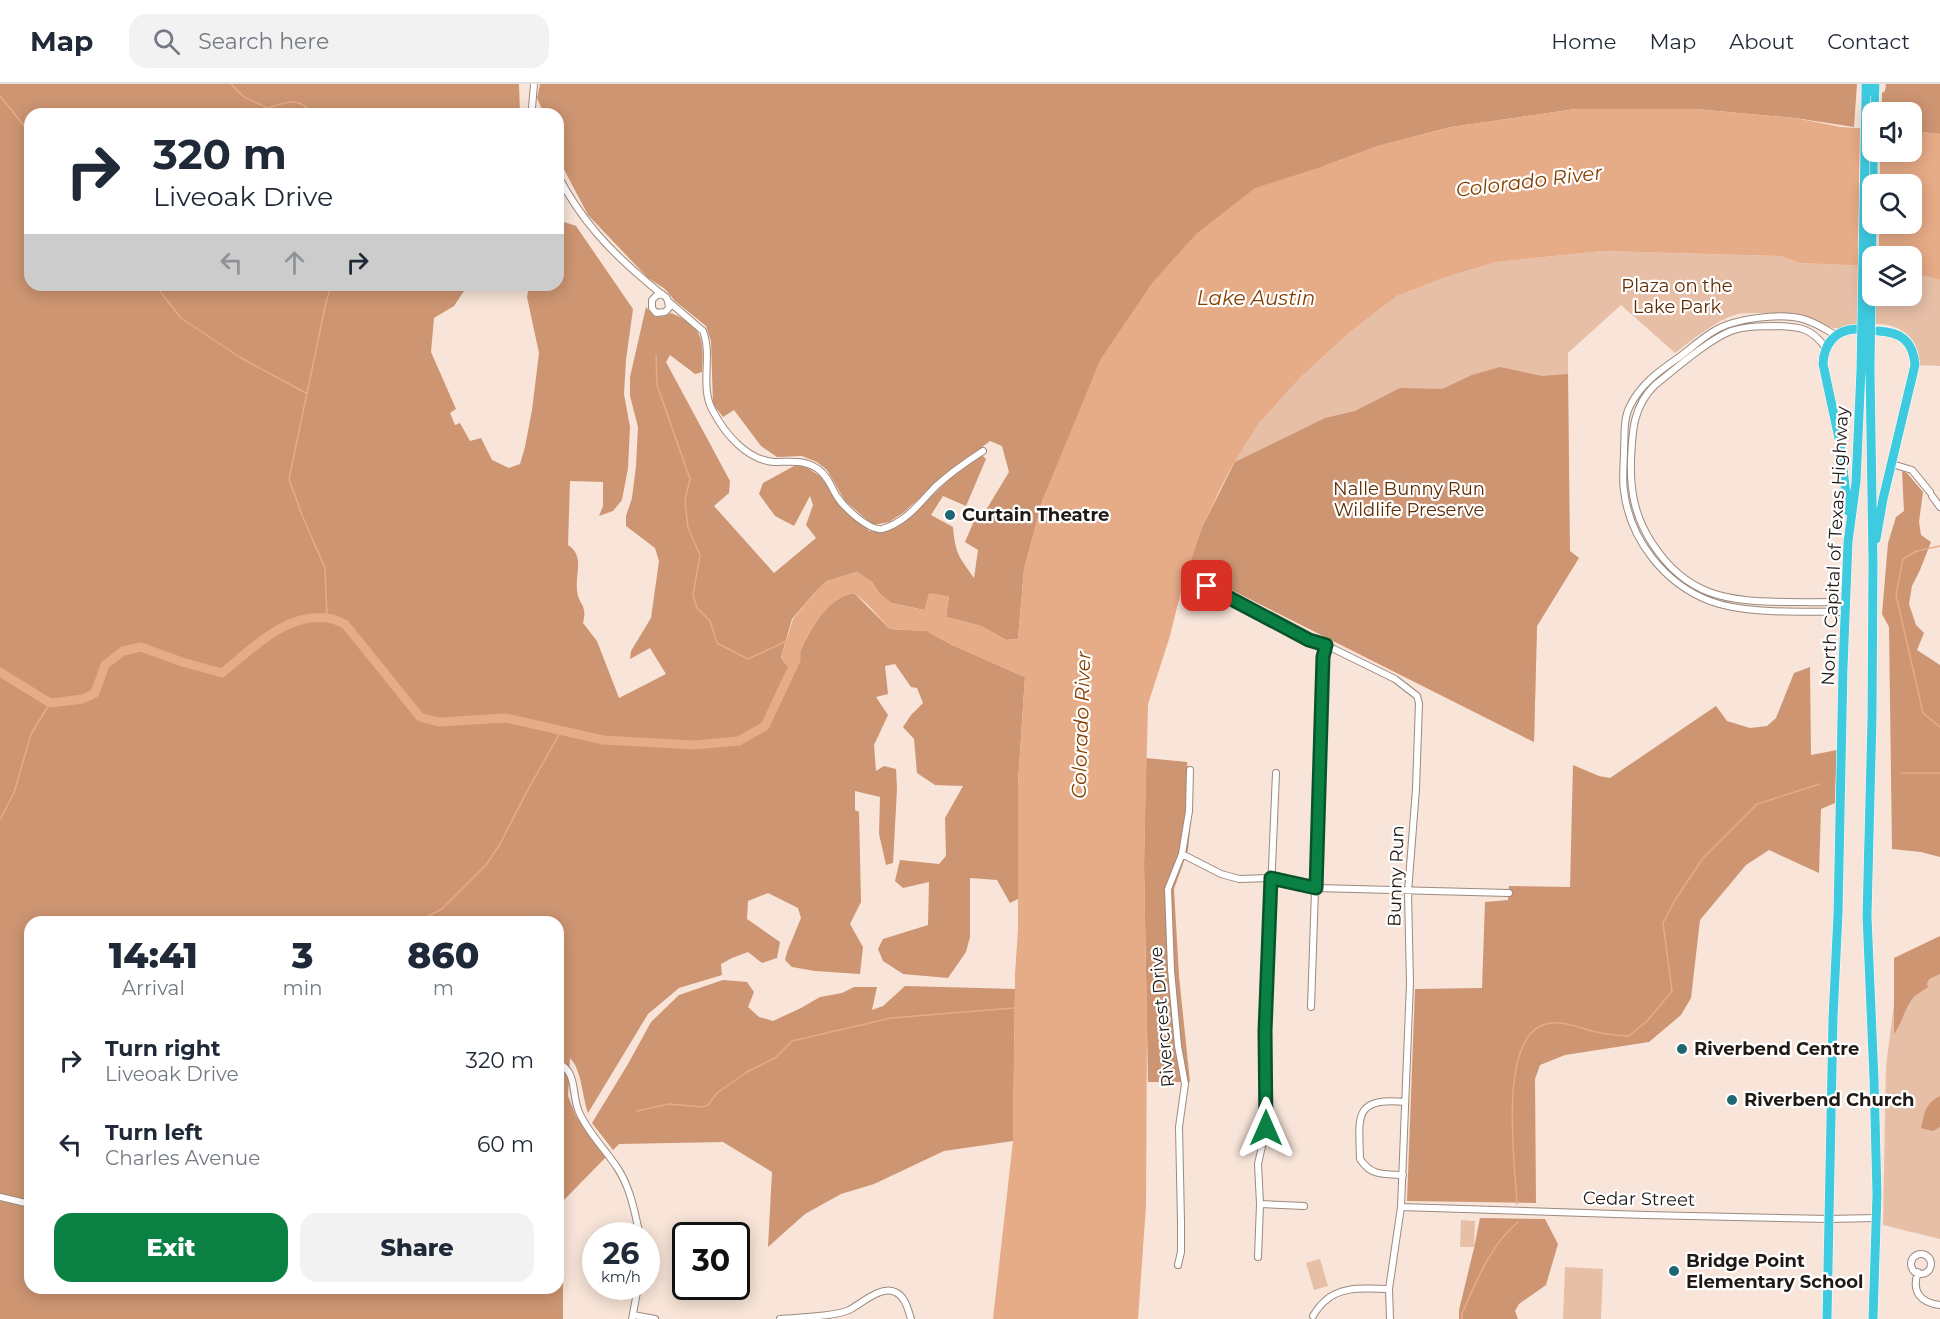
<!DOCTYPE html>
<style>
:root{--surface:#fff;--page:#f2f2f3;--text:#1f2937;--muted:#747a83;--line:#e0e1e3;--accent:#0b8043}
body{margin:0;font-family:Montserrat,sans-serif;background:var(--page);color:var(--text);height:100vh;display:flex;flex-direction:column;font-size:22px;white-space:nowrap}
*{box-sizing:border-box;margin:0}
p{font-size:20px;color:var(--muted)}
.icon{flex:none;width:33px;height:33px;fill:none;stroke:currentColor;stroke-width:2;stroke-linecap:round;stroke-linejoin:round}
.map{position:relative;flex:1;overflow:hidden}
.details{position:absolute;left:24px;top:832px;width:540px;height:378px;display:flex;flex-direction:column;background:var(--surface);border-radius:18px;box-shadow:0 3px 15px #0003}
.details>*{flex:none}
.banner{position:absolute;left:24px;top:24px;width:540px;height:183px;border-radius:18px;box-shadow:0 3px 15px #0003;background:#fff;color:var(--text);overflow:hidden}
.controls{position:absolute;left:1862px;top:18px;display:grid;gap:12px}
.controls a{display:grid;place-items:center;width:60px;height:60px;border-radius:12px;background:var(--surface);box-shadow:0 3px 15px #0003;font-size:30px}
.speed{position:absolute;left:582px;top:1138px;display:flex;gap:12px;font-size:30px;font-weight:700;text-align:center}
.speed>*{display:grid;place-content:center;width:78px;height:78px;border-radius:50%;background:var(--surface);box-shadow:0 3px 15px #0003;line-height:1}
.speed small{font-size:15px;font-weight:400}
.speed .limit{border:3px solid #111;border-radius:9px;background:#fff;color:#111}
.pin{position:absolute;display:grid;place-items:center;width:51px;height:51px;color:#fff;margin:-26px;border-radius:12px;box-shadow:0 3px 9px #0006}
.me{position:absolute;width:66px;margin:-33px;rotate:0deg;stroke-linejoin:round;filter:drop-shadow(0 0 4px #0008)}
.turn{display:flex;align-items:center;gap:21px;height:126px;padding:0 30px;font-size:27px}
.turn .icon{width:78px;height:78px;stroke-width:2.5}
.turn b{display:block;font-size:42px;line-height:51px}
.lanes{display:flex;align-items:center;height:57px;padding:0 30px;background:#0003;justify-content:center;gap:30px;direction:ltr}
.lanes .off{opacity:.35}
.eta{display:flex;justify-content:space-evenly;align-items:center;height:102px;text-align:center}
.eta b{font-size:36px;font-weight:800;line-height:42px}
.primary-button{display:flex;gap:12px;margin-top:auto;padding:12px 30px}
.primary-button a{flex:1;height:69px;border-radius:18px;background:var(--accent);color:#fff;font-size:24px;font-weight:800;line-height:69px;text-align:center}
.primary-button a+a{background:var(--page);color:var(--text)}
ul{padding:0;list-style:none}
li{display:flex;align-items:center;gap:18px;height:84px;padding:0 30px}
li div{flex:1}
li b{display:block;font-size:22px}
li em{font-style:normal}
header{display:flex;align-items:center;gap:36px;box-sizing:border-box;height:84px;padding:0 30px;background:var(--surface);border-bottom:2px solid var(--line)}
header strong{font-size:28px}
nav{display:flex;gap:33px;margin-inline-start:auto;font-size:21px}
.search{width:420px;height:54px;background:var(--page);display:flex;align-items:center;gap:15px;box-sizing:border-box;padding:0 21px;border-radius:18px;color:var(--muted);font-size:22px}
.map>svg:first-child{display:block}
.green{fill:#e7bfa7}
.forest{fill:#ce9572;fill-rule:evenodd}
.water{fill:#e6ab87;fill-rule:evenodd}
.pier{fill:#f8e4d8}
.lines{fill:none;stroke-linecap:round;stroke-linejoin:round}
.stream{stroke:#e6ab87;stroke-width:1.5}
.river{stroke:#e6ab87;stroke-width:9}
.minor-casing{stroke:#9c8a7f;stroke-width:8}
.highway-casing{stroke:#fff;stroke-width:10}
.minor{stroke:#fff;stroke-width:6}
.highway{stroke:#3ecbe0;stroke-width:9}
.highway-bridge-casing{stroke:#fff;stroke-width:10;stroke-linecap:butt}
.highway-bridge{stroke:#3ecbe0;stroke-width:9}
.route-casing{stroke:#07532c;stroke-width:15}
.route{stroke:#0b8043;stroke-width:10}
.poi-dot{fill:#1d6772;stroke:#fff;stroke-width:2}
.labels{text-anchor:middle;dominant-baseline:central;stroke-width:4.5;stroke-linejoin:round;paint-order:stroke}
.park-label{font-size:18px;fill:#602b00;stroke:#fff}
.poi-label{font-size:18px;font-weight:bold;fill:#201915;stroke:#fff;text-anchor:start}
.street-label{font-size:18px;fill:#201915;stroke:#fff}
.water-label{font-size:20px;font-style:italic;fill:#854001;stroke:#fff}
</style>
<header>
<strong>Map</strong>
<div class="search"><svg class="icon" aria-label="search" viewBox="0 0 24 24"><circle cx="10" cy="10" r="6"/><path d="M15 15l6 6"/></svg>Search here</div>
<nav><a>Home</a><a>Map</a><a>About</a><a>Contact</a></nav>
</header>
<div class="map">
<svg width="1940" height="1235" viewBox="0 0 1940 1235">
<rect width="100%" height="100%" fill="#f8e4d8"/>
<path class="green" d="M1603 167 1783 172 1799 179 1872 182V212H1911V189L1940 196V282L1919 281C1921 257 1903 241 1879 240 1864 240 1848 245 1833 244 1821 242 1809 235 1798 232 1789 229 1746 228 1738 230 1714 237 1694 255 1675 269L1621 221 1568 269 1569 489 1537 542 1534 658 1188 484 1229 387 1259 339 1300 294 1350 248 1397 212 1443 194 1496 178Z
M1940 878V1155L1883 1141 1886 982 1894 920Z
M1461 1136 1475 1137 1474 1163H1460Z
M1320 1175 1328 1202 1314 1206 1306 1179Z
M1565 1183 1603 1185 1601 1235H1563Z"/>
<path class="forest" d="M0 0H519L520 30H30V201H461L464 207 454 222 434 234 431 268 456 325 450 329 455 341 460 339 470 357 481 354 492 376 509 384 520 380 525 363 532 326 539 269 527 213 529 201H558V150L564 138 576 142 633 225 626 276 624 310 630 343 628 384 622 416 613 427 599 432 603 422V398L570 397 568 461C585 472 575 490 577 506 578 521 588 520 583 539L597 557 619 614 666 590 650 564 630 575 631 567 651 534 659 477 655 464 626 442V432L632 414 636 382 638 343 630 312V293L646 223 655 233 665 232 671 229C703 242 704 255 702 288L695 290 670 271 666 278 730 397 729 409 714 422 774 489 816 454 806 441 813 421 810 412 794 442 775 432 759 410 763 399 794 382 801 380 825 395 838 418 869 447 878 448 891 444 908 435 962 383 982 371 986 375 966 422 943 412 931 431 953 443C955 469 959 473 974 494L978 466 965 458 977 430 986 426 1009 388 1002 362 990 357 942 394 903 429 889 438 879 440H872L845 417 827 386 817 378 802 372 777 373 761 362 734 326 723 333 713 320 711 257 706 242 675 217 665 205 648 194 588 131 558 74V70L563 64 558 55V30H544L537 14 540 0H1857L1854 43 1795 34 1695 25H1576L1451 43 1378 62 1324 82 1070 353 1043 415 1024 485 1018 555 1006 556 981 542 946 533 949 512 924 526 891 519 879 509 872 498 857 488 827 497 817 506 792 535 781 574 791 586C805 559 820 515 854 509L890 545 927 547 950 560 1025 593 1018 699V815L1010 819 997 796 970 794V853L966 868 948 894 903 890 883 877 878 865 883 855 928 841 929 798 903 804 895 797 900 776 939 780 946 772 945 734 963 702 935 701 917 689 914 655 903 643 911 631 923 619 917 604 911 603 895 580 885 582 888 610 876 613 888 631 874 661 876 687 884 682 896 685 897 705 893 779 886 781 879 750 880 713 855 707V726L859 728 861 818 850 840 863 863 860 890 815 887 792 883 785 876 787 868 801 834 798 824 768 809 748 817 747 835 780 858 777 874 762 879 748 868 732 874 721 880 722 891 679 904 648 930 588 1029C582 1012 582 986 570 974L568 1012 576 1032 606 1073 563 1117V1235H0ZM30 838H558V1204H30Z
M1886 0H1940V50L1911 47V28H1882V9L1885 7Z
M1500 283 1542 292 1568 290 1570 467 1579 474 1537 542 1534 658 1188 484 1202 443 1235 378 1325 334 1355 327 1400 304 1442 305 1472 291Z
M1902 387 1907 389 1923 408 1919 438 1921 451 1931 458 1920 486 1912 502 1909 520 1916 541 1924 549 1917 566 1940 581V773L1921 768 1892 765 1889 543 1882 530 1888 459 1896 433 1904 427Z
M1810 583 1811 671 1837 666 1835 719 1821 725 1819 789 1769 766 1746 781 1700 836 1691 914 1681 931 1649 958 1565 971 1540 981 1535 995 1536 1119 1407 1117 1415 905 1482 904 1485 818 1508 816 1509 802 1570 803 1573 681 1599 692 1610 694 1716 622 1727 637 1750 644 1767 642 1776 634 1794 589Z
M1146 674 1187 678 1192 725 1188 766 1174 805 1179 892 1190 998H1148L1144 780Z
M1940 852V890L1929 895 1927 900 1928 903C1924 906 1920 908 1916 911 1905 921 1903 938 1894 950V874Z
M723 896 747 898 754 908 748 923 759 933 773 937 801 924 820 913 842 909 854 903H877L872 926 883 922 905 902 1015 905 1013 1057 944 1067 874 1100 841 1110 805 1130 768 1163 772 1088 723 1058 619 1060 613 1066 592 1039 628 980 651 938 679 911Z
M1940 1012V1043L1933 1047 1921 1044C1926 1027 1923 1022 1940 1012Z
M1480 1134 1545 1135 1558 1160 1546 1201 1519 1220 1515 1227 1518 1235H1459V1226L1474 1164Z"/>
<path class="water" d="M1576 25H1695L1795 34 1841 43 1872 45V68H1911V47L1940 50V196L1911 189V172H1872V182L1799 179 1782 172 1603 167 1496 178 1443 194 1397 212 1350 248 1300 294 1259 339 1229 387 1202 443 1183 500 1169 555 1148 620 1144 780 1147 940 1146 1122 1138 1235H993L1013 1057 1015 890 1018 846V699L1025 593 950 560 927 547 890 545 867 520 854 509C820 515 805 559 791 586L781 574 793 535 817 506 827 497 857 488 872 498 879 509 891 519 924 526 929 509 949 512 946 533 981 542 1006 556 1018 555 1024 485 1043 415 1100 276 1152 199 1196 150 1255 104 1324 82 1378 62 1451 43ZM1872 100H1911V140H1872Z"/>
<path class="pier" d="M1860 41 1872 42V68H1880V100H1872V140H1879V172H1872V185H1858Z"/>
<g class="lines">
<path class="stream" d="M231 0 244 13 268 24C287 18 299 12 313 30
M0 12 30 49
M155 201 181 234 241 274 306 309
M656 271 657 301 690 395 685 416 688 444 700 471 693 511 697 524 710 537 717 559 748 575 787 557
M1940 462 1917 467 1903 475 1896 511 1923 629 1940 643
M327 534 325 484 302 431 289 395 325 223 331 201
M1901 689H1940
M0 735 14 709 31 650 50 619
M417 838 442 825 486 781 500 760 526 709 561 647
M637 1027 669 1020 702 1023 708 1021 717 1009 747 988 775 974 792 957 891 934 1014 924
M1517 1120C1515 1082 1498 957 1543 941 1562 934 1582 946 1601 949 1610 951 1619 951 1629 952L1648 936 1672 907 1663 839 1675 816 1703 774 1757 720 1820 700
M1462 1235V1229C1477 1197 1490 1161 1518 1138"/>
<path class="river" d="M0 588 50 619 83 615 95 609 105 581 123 567 141 563 182 578 222 589C251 566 286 528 327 534 333 534 339 538 345 540L420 633 439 638 506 634 603 656 694 661 739 657 765 642 796 576V564"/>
<defs>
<path id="minor" d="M533 30 532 24 534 0
M558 92C582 137 609 166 647 198 653 203 659 209 666 213L668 217 669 224 665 228 656 229 652 224V216L657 211 662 210
M668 217 703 247C713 272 699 303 713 327 725 350 747 376 774 378 789 378 804 375 818 385 829 393 831 404 838 414 845 424 869 447 882 445 905 439 920 419 935 403 950 389 966 378 983 367
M1836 251C1826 246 1815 238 1803 235 1781 229 1735 234 1714 247 1702 254 1690 265 1678 274 1659 287 1640 301 1630 322 1623 335 1625 352 1624 366 1624 380 1622 394 1624 407 1630 456 1665 500 1710 517 1747 531 1805 527 1846 528
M1826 264C1811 244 1801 243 1777 242 1762 242 1746 242 1731 247 1708 256 1675 285 1655 301 1633 322 1632 348 1631 377 1630 407 1635 433 1652 459 1687 513 1727 517 1786 518 1806 518 1826 519 1846 517
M1892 380 1912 386 1930 408
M1932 412 1940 423
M1186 490 1309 556 1334 565 1395 595 1417 612 1419 619 1416 705 1408 808 1410 899 1401 1123 1389 1205 1390 1235
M1182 770 1221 790 1239 795 1271 794 1316 804 1509 809
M1311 923 1323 573 1326 561
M558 979C578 988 571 1010 579 1028 588 1049 606 1066 618 1085 631 1105 635 1130 640 1152
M1403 1091C1383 1090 1371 1092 1360 1075 1359 1033 1353 1013 1405 1018
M0 1113 30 1120
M1260 1120 1304 1122
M1401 1123 1646 1131 1829 1135 1876 1134
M1911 1180a10 10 0 1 1 20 0a10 10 0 1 1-20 0Z
M1258 1173 1260 1120 1258 1080 1266 1044 1265 947 1276 689
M1178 1181 1181 1168V1138L1179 1043 1185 1000 1178 962 1171 886 1168 805 1182 770 1189 727 1190 686
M1918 1188C1911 1208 1921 1219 1940 1221
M633 1231 655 1235
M1313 1232C1316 1227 1320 1221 1325 1217 1342 1201 1367 1205 1389 1205
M632 1235 638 1203
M780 1235C798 1233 834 1233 849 1226 861 1220 881 1201 895 1208 905 1212 908 1225 911 1235"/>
<path id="highway" d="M1866 0V12
M1874 28 1875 0
M1873 100V68
M1870 286 1873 478 1872 634 1867 832 1874 995 1877 1110 1873 1235
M1848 427 1840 359 1823 280C1824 260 1835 246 1856 245
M1876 455 1883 415 1915 281C1913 257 1901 248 1878 247
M1827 1235 1833 934 1838 830 1843 584 1848 458 1856 398 1861 286"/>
</defs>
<use href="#minor" class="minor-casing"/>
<use href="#highway" class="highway-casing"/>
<use href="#minor" class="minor"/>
<use href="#highway" class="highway"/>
<defs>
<path id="highway-bridge" d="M1861 286 1866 12
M1870 286 1872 140"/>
</defs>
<use href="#highway-bridge" class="highway-bridge-casing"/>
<use href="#highway-bridge" class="highway-bridge"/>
</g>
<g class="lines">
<defs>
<path id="route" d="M1207 502 1309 556 1326 561 1323 573 1316 804 1271 794 1265 947 1266 1044"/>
</defs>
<use href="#route" class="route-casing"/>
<use href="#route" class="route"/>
</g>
<g class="poi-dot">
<circle cx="950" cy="431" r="6"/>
<circle cx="1682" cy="965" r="6"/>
<circle cx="1732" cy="1016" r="6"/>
<circle cx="1674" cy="1187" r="6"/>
</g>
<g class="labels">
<g class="park-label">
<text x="1677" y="202">Plaza on the<tspan x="1677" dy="21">Lake Park</tspan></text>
<text x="1409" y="405">Nalle Bunny Run<tspan x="1409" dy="21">Wildlife Preserve</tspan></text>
</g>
<g class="poi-label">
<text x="962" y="431">Curtain Theatre</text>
<text x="1694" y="965">Riverbend Centre</text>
<text x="1744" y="1016">Riverbend Church</text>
<text x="1686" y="1177">Bridge Point<tspan x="1686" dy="21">Elementary School</tspan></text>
</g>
<g class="street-label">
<text transform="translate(1835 462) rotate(-87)">North Capital of Texas Highway</text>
<text transform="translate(1396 792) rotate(-88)">Bunny Run</text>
<text transform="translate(1162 933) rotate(-95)">Rivercrest Drive</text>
<text transform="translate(1639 1115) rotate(1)">Cedar Street</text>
</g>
<g class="water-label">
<text transform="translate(1529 97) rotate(-7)">Colorado River</text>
<text x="1256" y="214">Lake Austin</text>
<text transform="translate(1081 641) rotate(-88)">Colorado River</text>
</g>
</g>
</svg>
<div class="controls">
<a><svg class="icon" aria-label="sound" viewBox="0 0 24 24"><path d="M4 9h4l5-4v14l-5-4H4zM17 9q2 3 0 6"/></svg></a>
<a><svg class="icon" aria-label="search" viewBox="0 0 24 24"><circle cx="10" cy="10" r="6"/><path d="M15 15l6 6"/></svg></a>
<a><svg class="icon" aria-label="layers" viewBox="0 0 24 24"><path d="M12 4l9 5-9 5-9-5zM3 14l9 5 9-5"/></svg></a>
</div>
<div class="speed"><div>26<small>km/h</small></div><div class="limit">30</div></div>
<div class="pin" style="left:1207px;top:502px;background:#d93025"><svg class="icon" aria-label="arrive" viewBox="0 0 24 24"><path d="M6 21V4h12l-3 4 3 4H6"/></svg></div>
<svg class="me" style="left:1266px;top:1044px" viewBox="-20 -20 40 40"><path d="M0-17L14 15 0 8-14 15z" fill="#0b8043" stroke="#fff" stroke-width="4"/></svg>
<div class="banner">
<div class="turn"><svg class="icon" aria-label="right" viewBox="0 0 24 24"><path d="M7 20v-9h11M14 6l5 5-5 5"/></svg><div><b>320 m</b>Liveoak Drive</div></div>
<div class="lanes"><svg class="icon off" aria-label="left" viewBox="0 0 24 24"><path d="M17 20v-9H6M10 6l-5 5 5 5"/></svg><svg class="icon off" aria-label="ahead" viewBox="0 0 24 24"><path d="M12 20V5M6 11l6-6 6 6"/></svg><svg class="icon" aria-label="right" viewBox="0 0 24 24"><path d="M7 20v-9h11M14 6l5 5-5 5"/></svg></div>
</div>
<section class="details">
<div class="eta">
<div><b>14:41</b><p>Arrival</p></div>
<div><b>3</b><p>min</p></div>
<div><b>860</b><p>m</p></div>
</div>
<ul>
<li><svg class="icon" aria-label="right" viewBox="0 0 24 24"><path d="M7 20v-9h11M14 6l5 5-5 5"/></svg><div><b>Turn right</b><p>Liveoak Drive</p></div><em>320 m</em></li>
<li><svg class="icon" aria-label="left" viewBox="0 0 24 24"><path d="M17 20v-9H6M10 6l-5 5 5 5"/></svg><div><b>Turn left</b><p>Charles Avenue</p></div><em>60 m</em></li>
</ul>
<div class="primary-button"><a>Exit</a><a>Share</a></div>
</section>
</div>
